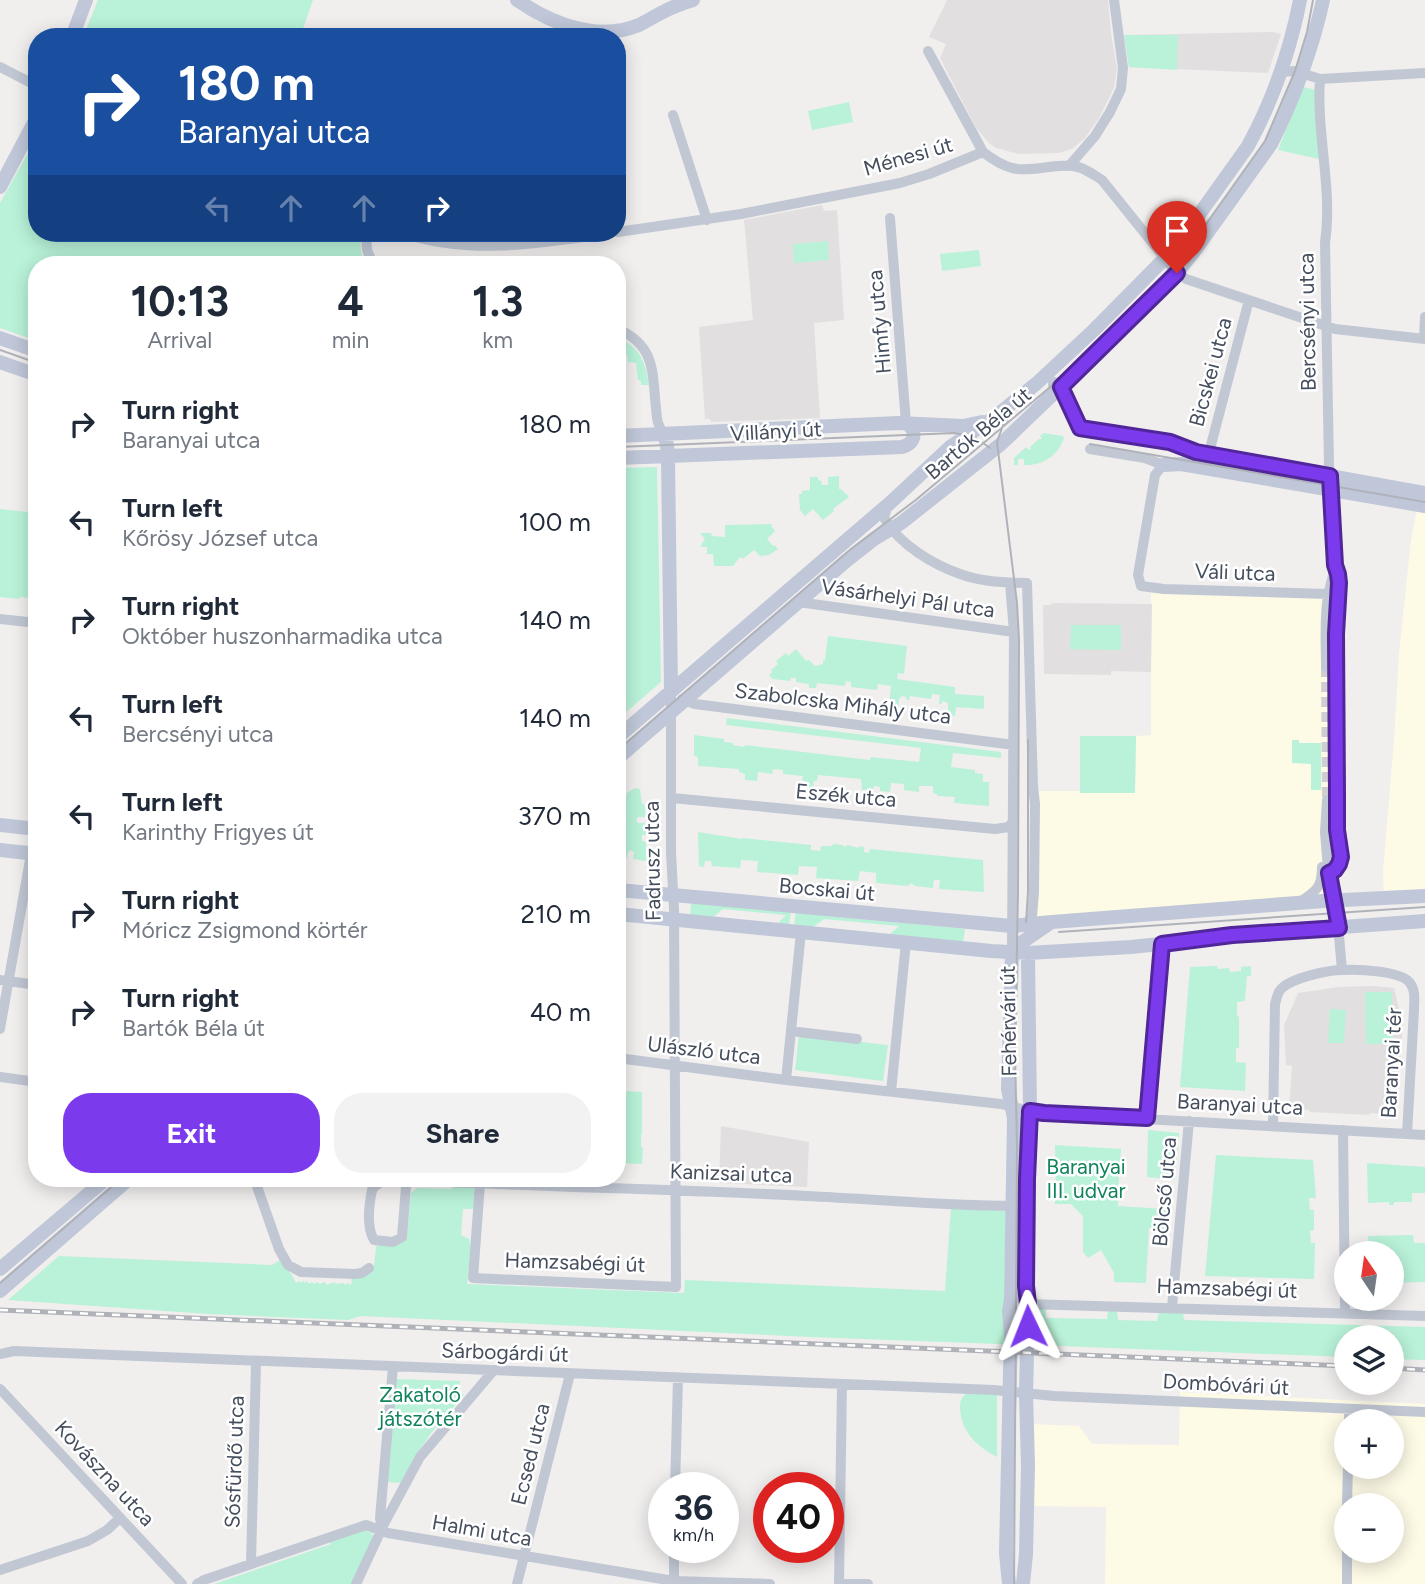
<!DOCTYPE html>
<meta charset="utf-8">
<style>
:root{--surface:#fff;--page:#f2f2f3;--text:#1f2937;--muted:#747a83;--accent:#7c3aed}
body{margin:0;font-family:Figtree,sans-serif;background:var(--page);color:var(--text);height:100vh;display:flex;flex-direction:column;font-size:26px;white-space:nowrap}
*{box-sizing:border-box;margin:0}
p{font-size:23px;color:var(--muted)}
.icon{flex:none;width:38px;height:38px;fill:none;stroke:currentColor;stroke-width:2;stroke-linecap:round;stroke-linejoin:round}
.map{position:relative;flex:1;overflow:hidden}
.panel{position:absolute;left:28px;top:256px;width:598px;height:931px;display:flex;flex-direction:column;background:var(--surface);border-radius:28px;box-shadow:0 4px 18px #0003}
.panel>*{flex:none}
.hud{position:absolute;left:28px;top:28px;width:598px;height:214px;border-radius:28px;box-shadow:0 4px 18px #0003;background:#1a4fa0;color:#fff;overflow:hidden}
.needle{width:46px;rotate:347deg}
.tools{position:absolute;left:1334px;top:1241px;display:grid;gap:14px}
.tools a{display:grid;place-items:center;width:70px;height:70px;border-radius:50%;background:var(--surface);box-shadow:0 4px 18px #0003;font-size:35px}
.speed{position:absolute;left:648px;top:1472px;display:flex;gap:14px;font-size:35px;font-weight:700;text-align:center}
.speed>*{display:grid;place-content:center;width:91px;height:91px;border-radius:50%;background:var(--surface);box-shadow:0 4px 18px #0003;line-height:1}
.speed small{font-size:18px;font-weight:400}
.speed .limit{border:10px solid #d22;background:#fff;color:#111}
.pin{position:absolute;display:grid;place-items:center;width:60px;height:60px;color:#fff;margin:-72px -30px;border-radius:50% 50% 50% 0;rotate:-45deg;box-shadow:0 0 7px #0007}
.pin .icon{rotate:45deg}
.me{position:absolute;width:77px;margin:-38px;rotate:358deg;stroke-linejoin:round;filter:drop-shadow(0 0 5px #0008)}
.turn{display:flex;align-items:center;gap:24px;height:147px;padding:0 35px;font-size:32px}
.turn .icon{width:91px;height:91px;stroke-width:2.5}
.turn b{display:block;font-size:49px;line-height:60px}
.lanes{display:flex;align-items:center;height:66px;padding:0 35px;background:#0003;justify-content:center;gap:35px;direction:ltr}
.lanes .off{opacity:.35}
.eta{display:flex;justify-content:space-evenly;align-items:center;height:119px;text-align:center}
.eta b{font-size:42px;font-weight:700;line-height:49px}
.button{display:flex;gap:14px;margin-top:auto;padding:14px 35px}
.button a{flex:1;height:80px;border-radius:28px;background:var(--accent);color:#fff;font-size:28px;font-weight:700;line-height:80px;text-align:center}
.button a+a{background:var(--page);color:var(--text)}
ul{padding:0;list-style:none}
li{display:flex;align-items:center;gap:21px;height:98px;padding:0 35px}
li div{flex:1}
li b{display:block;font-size:26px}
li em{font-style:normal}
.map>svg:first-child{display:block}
.commercial{fill:#fdfae6;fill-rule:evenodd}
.education{fill:#e2dfe0}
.green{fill:#b9f2d8}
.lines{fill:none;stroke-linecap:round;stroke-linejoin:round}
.street-tunnel{stroke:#cfced1;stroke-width:10;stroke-dasharray:10 5;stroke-linecap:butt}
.street{stroke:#c1c8d4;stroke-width:10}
.secondary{stroke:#bfc7d8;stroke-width:14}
.tram{stroke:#b0b2b9;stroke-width:2}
.rail-casing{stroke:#b0b2b9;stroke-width:5}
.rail{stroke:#fff;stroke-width:2.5;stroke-dasharray:8;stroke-linecap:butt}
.route-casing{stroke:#51269a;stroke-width:18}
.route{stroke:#7c3aed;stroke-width:12}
.labels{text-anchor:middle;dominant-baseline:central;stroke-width:5;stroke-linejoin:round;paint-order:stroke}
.street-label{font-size:21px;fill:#454e5d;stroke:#fff}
.park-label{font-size:21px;fill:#11835b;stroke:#fff}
</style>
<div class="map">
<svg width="1425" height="1584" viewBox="0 0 1425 1584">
<rect width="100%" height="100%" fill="#f1eeee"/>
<path class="commercial" d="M1418 503 1425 504V902L1384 904 1383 871 1394 740 1399 653 1411 540Z
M1151 585 1322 590 1338 596 1341 906 1029 930 1031 791H1135L1136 736 1151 735Z
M1180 1392 1425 1404V1584H1105L1106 1507 1029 1506 1031 1424 1079 1426 1092 1444 1179 1445ZM1346 1421H1391V1466H1346ZM1346 1505H1391V1550H1346Z"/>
<path class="education" d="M947 0H1108L1111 34 1117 68 1114 88 1099 118 1085 138 1072 149 1059 153 1019 154 996 148 990 144 976 128 940 58 946 44 929 37Z
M1273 32 1281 34 1268 73 1129 67 1124 35Z
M822 205 824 211 837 210 844 320 814 323 820 418 711 422 710 419H705L699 327 753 320 744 220Z
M1052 603 1152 604 1151 672 1111 671V675L1044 674 1043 605H1051Z
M1373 986 1394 988 1403 1024 1399 1072H1393L1390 1115 1370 1113 1369 1115 1310 1112 1309 1110 1289 1109 1292 1066 1286 1065 1284 1025 1298 993 1338 987Z
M721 1126 809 1142 807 1187 719 1183Z"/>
<path class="green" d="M98 0H313L300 37H83Z
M1124 35H1178L1177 70 1129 67Z
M1303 87 1317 90 1319 159 1278 150Z
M849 102 853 122 812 130 808 111Z
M37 137V233H360L361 253 365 261 357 264H37V341L0 328V203Z
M828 241 829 260 794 263 793 244Z
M979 250 981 266 942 271 940 254Z
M618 337C641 349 645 361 649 385H641V381L638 380 636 363 628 362 627 355H618Z
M1044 433 1063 436 1064 438C1058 456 1042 466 1024 465V459H1018V465H1014V458L1026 447 1029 450 1031 449 1030 447 1039 439H1042L1040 436Z
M657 467 661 682 618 719V468Z
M839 476V489H841L849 497 833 509 834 511 823 520 813 509 805 516 800 510 799 494H802V491L810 490V477H818V480L821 481 822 485H828V477Z
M0 509 37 513V599L20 597 19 599 0 597Z
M772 524 771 526 775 531 767 539 773 546 774 545 778 549 769 555 760 556 754 550 743 559 740 557 733 566H714L713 554H707V547H701V545L705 539 700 533H711L712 536 725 537V525Z
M1071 625H1121V650L1070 649Z
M828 636 907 646 904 674 898 673 897 679 955 687V694L984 696V709L956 707 955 716 948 715V703L943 701 941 704H939L940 695 932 694 931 699 910 696 909 700H907L906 697 902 696 899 699 898 709 889 707 891 686 878 684 877 690 851 687V682L846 681 845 686 817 683 816 688H809V684L796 682V678H791L790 681 773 679 769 675 772 672 771 670 778 664 776 661 786 653 788 656 796 649 806 661 809 660 815 666 823 664V661L825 660Z
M727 718 1001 752V758L953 753 951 767 975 770V773L983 774V782H989V806L954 803 955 797 937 796V794L933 793V786H919V792L904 790V784L891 783 890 792 880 791V787L874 786 873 790H862L861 779 818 775 817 781H814L813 791 804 790 805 781 802 780 803 776 783 774V770L773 769 772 774 758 772 757 781 745 780V774L739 772V769L698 766V757L694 756V735L724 739V742L733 743V745L744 747 745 745 870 760 871 757 919 762 921 748 726 725Z
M1080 736H1136L1135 793H1080Z
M1292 740H1299V743H1321V790H1311V764L1292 763Z
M635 788 640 789 642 804 645 805V817H638L636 821 638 823H645L646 835H642V841L646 842V861L633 859 634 852 630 850 628 852 627 858H621V851L618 849V803L628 792Z
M698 832 742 839V838L811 845V850L820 851 821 846H831L834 844 842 845 845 847 847 845 859 848V846L864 847V852L869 853 870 849 983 860 984 892 939 889 940 880H934L933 888 915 886 911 883 908 886 876 883V873L860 871 858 881 816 878 817 867 799 866 798 875 757 872 758 861 741 860 740 868 712 866 711 861H705L704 867 699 866Z
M691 903 791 912 789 925 777 924 786 915 723 909 712 918 690 916Z
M796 913 965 929 963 942 889 935 899 926 824 919 813 927 794 925Z
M1217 966 1218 969 1229 968 1230 972 1241 971V967L1251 966V976H1247L1245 1001 1237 1002V1016L1239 1017V1048H1236V1062L1246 1063 1245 1091 1180 1087 1190 967Z
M1365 992H1392L1393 1044H1366Z
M1330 1009 1346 1010 1344 1043H1328Z
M799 1035 888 1045 883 1081 795 1070Z
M623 1091 642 1092V1134L641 1135V1147L643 1148 642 1164 618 1163V1092L622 1093Z
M1148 1130 1179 1133 1175 1180 1147 1177Z
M1055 1145 1121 1149 1120 1167 1118 1168V1174H1119L1118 1206 1166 1209 1164 1229 1149 1228 1146 1283 1114 1282V1273L1101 1250 1088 1258 1083 1252V1216L1071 1204H1055V1197L1056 1196Z
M1216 1155 1313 1160 1316 1198H1309L1310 1210H1314V1230L1310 1231 1311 1243H1315L1314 1279 1205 1276Z
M1367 1163 1425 1167V1193H1412V1202H1394V1205H1389V1202L1368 1203Z
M457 1185 470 1186 476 1190 475 1209H463L461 1235 469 1239 471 1246 467 1284 684 1293 685 1280 945 1291 951 1207 1006 1211 1004 1302 1008 1306 1046 1308V1318L1107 1319 1108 1311H1117L1118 1320 1157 1321 1159 1312 1183 1313 1184 1320 1425 1327V1360L1391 1359V1337H1346V1357L1034 1345 1033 1389 1022 1345 811 1337 361 1316 348 1320 209 1314 8 1300 59 1256 272 1265 280 1260 290 1272 296 1283 299 1281 300 1283 303 1281 305 1283 307 1281 309 1284 312 1282 314 1284 317 1282 319 1284 325 1282 327 1285 334 1282 336 1284 343 1283 345 1285 348 1283 349 1285 352 1283 351 1278 371 1271 374 1266 376 1247 378 1245C390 1245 401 1248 407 1235L411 1193 417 1188 451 1189Z
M1413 1235 1414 1243H1425V1282L1395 1283 1391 1281V1253H1368V1236Z
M395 1379 460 1381V1391L464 1395 432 1432 416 1455 401 1483 387 1482Z
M967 1393 997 1395V1457C977 1446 961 1433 960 1408 960 1401 961 1398 967 1393Z
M363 1530 372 1533 373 1541 352 1584H214L331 1544 330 1542Z"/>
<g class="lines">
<path class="street-tunnel" d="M1326 667 1327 800"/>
<path class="street" d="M928 51 983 152C992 159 1001 165 1012 168 1034 173 1056 162 1078 167 1086 169 1094 175 1102 180L1172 267 1186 279 1335 329 1425 339
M0 67 37 86
M1281 72 1295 71 1320 79 1425 73
M1320 79C1316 134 1333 188 1325 243L1329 466C1332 498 1336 531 1335 564 1334 575 1330 585 1328 596 1324 619 1326 643 1326 667
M673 115 707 220
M1069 166 1095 136 1110 112 1121 89 1123 68 1114 0
M890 218 906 423
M618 232 741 214 900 183 929 174 983 152
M366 233 367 250 373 264
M403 233C470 256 543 243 611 233
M618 329C656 346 652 372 656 408 657 419 657 425 664 434
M1424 339 1425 317
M1090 449 1145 458 1163 465 1155 475 1138 575 1141 586 1164 589 1328 594
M1210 454 1211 445 1249 300
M888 504 884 518C900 545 933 565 963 575 983 582 1006 583 1027 583L1033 786 1035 804 1034 892 1031 928
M1010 583 1014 632 1012 952
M798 602 1014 632
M0 619 37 623
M682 699 695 704 1014 745
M672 798 995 829 1009 827 1013 821
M1327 800 1325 832 1329 882 1337 913 1342 970
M1329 873C1346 864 1340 846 1337 830L1336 634 1339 583 1337 571
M1300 902C1316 891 1322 888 1322 867
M0 980 37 985
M0 1029 31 854
M798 1032 857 1039
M618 1058 786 1080 1001 1104 1039 1113 1425 1135
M0 1077 37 1082
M786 1080 801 932
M891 1092 906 942
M1147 1118 1162 944
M1273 1126 1275 1004C1277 998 1277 993 1281 989 1291 978 1328 970 1343 970 1358 969 1402 971 1410 983 1416 991 1414 1001 1414 1010L1407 1134
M1343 1130 1345 1313
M254 1178 279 1249 288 1265 301 1272 355 1274 362 1273 369 1268
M409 1178 406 1187 402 1237 393 1242 374 1240C366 1227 369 1205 372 1190 380 1178 395 1180 409 1180 542 1187 674 1189 806 1196 875 1199 944 1206 1013 1206
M480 1184 473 1278 676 1287 674 909 671 852V691
M1028 1304 1425 1316
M1172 1307 1189 1121
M0 1354 14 1351 994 1390 1054 1396 1425 1412
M0 1389 182 1584
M1349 1421V1409
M675 1488 678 1378
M1347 1505 1348 1466
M382 1530 380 1518 393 1367
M251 1564 256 1362
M0 1570 88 1541 107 1530 120 1518
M197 1584 204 1580 366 1525 388 1533 674 1581 770 1584
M356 1584 385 1522 420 1457 494 1370
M517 1584 570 1374
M674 1584V1547
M839 1584 842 1384
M846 1584H868
M1347 1584V1550"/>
<path class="secondary" d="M517 0C552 24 597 42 639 25 647 21 655 16 663 12 672 7 683 3 693 0
M72 37 86 0
M0 187 37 117
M0 338 37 351
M0 362 37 375
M1055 384 1061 387 1080 428 1169 442 1197 452 1425 493
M664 434 667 445 668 457 671 691
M618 436 898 423 963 426 982 422
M618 458 902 447C912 444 916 438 912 428L906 423
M1163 465 1181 464 1425 506
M618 737 891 502 950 447 996 416 1037 383 1095 329 1176 247 1248 146C1273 100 1290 51 1300 0
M618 758 846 561 874 539 901 523 1001 444 1169 283 1193 253 1271 144C1293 101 1313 47 1323 0
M0 825 37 829
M0 850 37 854
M618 890 1012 926 1052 922 1323 901 1425 896
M618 914 991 951 1028 953 1131 947 1199 940 1232 935 1425 921
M1012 952 1021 943 1050 923
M0 1269 107 1178
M0 1291 130 1178
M1009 1584 1006 1553 1010 1372 1011 1335 1009 1311 1011 1299 1014 1118 1008 1089 1012 952
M1023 1584 1026 1554 1028 1466 1026 1394 1028 1304 1026 1286 1027 1179 1030 1111 1028 953"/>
<path class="tram" d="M0 350 37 363
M1013 413 1003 425 997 442 1017 603 1019 640 1018 892 1015 1052 1017 1146 1014 1584
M1090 444 1425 502
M618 447 954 433 973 436 990 448
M618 750 851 549 917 499 1049 388 1165 278 1189 248 1265 141 1295 71 1307 32 1313 0
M1026 922 1028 892V740
M1059 932 1425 907
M0 1283 122 1178"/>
<defs>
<path id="rail" d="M0 1310 1346 1366
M1391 1368 1425 1370"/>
</defs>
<use href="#rail" class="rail-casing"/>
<use href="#rail" class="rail"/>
</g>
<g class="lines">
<defs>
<path id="route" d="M1028 1326V1304L1026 1286 1027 1179 1030 1111 1044 1113 1147 1118 1162 944 1232 935 1339 928 1329 873 1335 870 1339 864 1341 857 1337 830V795L1336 634 1339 583 1338 574 1335 565 1330 476 1196 452 1170 442 1080 428 1061 387 1177 273"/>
</defs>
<use href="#route" class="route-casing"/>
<use href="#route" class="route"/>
</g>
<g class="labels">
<g class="street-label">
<text transform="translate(908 156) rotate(-16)">Ménesi út</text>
<text transform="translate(879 322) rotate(-95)">Himfy utca</text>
<text transform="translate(1307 322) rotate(-91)">Bercsényi utca</text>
<text transform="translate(1210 372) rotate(-75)">Bicskei utca</text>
<text transform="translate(776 431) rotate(-3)">Villányi út</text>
<text transform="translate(978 433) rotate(-40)">Bartók Béla út</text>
<text transform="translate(1235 572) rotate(2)">Váli utca</text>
<text transform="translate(908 598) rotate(8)">Vásárhelyi Pál utca</text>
<text transform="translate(843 703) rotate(7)">Szabolcska Mihály utca</text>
<text transform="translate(846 795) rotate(5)">Eszék utca</text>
<text transform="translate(652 861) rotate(-91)">Fadrusz utca</text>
<text transform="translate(827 889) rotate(5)">Bocskai út</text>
<text transform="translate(1008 1021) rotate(-91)">Fehérvári út</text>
<text transform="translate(704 1050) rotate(7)">Ulászló utca</text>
<text transform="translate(1391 1063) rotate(-87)">Baranyai tér</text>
<text transform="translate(1240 1104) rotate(3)">Baranyai utca</text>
<text transform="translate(731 1173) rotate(2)">Kanizsai utca</text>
<text transform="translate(1164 1192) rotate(-85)">Bölcső utca</text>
<text transform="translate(575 1262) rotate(2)">Hamzsabégi út</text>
<text transform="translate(1227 1288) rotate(2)">Hamzsabégi út</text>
<text transform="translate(505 1352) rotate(2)">Sárbogárdi út</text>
<text transform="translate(1226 1384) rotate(3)">Dombóvári út</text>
<text transform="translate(530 1454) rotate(-76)">Ecsed utca</text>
<text transform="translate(234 1462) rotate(-88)">Sósfürdő utca</text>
<text transform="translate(105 1473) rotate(47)">Kovászna utca</text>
<text transform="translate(482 1530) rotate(10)">Halmi utca</text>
</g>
<g class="park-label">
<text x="1086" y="1166">Baranyai<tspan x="1086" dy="24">III. udvar</tspan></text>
<text x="420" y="1394">Zakatoló<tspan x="420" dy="24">játszótér</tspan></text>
</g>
</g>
</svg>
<div class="tools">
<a><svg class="needle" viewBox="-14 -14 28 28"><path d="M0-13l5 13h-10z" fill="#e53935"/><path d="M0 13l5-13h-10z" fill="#747a83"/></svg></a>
<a><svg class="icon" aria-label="layers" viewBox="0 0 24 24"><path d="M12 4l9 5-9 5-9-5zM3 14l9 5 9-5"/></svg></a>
<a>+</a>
<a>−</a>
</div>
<div class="speed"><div>36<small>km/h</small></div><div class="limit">40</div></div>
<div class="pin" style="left:1177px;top:273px;background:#d93025"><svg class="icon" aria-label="arrive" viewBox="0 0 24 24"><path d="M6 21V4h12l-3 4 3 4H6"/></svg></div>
<svg class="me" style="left:1028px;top:1326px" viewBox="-20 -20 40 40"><path d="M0-17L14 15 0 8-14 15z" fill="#7c3aed" stroke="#fff" stroke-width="4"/></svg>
<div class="hud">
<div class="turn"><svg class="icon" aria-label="right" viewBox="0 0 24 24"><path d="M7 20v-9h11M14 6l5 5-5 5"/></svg><div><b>180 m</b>Baranyai utca</div></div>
<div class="lanes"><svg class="icon off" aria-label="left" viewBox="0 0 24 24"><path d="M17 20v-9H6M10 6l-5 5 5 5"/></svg><svg class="icon off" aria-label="ahead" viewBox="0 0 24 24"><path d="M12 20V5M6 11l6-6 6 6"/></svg><svg class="icon off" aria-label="ahead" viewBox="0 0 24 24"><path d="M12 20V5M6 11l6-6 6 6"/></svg><svg class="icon" aria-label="right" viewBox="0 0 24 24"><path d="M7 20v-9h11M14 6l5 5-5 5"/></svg></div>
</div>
<section class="panel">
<div class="eta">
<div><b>10:13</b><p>Arrival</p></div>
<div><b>4</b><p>min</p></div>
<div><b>1.3</b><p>km</p></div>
</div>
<ul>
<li><svg class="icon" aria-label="right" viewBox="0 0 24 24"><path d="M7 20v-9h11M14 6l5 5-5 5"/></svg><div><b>Turn right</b><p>Baranyai utca</p></div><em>180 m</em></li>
<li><svg class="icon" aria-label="left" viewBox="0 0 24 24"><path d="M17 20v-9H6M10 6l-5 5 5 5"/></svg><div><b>Turn left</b><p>Kőrösy József utca</p></div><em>100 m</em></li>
<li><svg class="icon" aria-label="right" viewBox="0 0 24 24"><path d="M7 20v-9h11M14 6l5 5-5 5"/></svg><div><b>Turn right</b><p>Október huszonharmadika utca</p></div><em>140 m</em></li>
<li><svg class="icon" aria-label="left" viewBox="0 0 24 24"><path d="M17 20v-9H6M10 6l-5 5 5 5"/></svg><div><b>Turn left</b><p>Bercsényi utca</p></div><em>140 m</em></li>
<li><svg class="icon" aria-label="left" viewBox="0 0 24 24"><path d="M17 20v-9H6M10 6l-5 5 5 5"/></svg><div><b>Turn left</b><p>Karinthy Frigyes út</p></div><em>370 m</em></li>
<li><svg class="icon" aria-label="right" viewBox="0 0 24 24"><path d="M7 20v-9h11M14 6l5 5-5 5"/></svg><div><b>Turn right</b><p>Móricz Zsigmond körtér</p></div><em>210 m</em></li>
<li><svg class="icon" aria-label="right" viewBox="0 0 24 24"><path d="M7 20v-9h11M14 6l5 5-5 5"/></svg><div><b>Turn right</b><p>Bartók Béla út</p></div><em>40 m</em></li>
</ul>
<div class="button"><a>Exit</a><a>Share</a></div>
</section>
</div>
